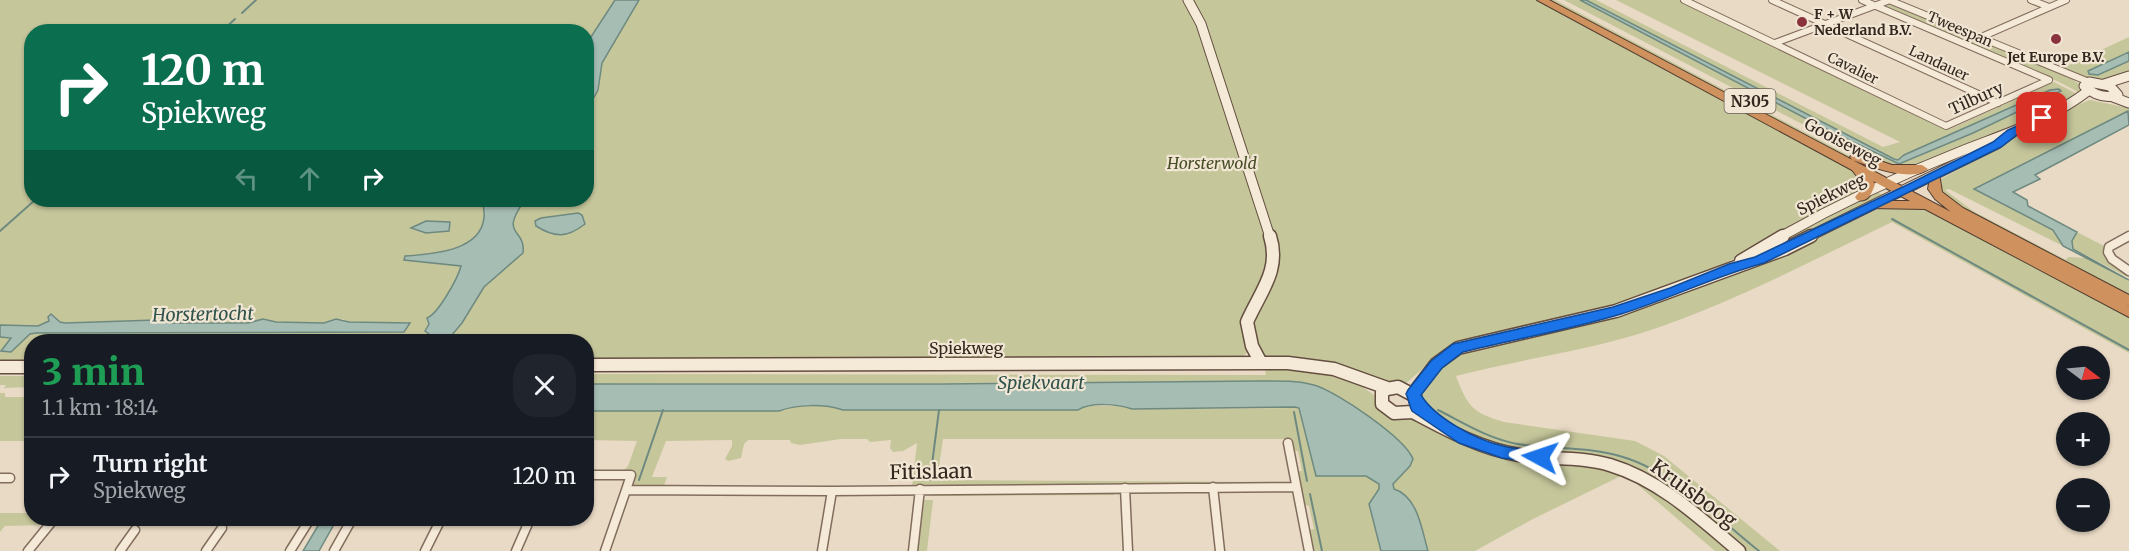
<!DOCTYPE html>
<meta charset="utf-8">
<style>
:root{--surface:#171b24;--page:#20242c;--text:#f1f3f6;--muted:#9ea1a6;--line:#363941}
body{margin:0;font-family:Merriweather,serif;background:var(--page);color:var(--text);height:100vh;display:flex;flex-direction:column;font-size:22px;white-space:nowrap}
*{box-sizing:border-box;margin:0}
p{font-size:20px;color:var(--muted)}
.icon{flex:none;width:33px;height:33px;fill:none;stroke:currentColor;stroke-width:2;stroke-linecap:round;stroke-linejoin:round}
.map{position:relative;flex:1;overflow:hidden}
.details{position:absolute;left:24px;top:334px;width:570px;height:192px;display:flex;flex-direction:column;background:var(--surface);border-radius:24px;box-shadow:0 2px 4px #0004}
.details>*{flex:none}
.top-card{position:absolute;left:24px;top:24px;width:570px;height:183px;border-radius:24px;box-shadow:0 2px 4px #0004;background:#0b6e4f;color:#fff;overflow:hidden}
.needle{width:39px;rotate:106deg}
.tools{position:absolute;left:2056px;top:346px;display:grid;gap:12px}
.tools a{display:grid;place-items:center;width:54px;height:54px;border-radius:50%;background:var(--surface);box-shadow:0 2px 4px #0004;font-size:30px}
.pin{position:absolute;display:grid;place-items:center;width:51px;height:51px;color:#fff;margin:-26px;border-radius:12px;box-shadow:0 3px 9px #0006}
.me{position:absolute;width:66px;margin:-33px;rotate:275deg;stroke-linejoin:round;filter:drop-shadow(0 0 4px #0008)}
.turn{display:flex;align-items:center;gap:21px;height:126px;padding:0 18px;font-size:27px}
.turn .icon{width:78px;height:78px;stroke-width:2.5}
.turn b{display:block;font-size:42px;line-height:51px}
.lanes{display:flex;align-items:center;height:57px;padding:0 18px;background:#0003;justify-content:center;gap:30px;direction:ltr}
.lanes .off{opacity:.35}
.round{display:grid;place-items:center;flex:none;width:63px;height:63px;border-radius:24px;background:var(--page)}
.headline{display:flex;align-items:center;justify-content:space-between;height:102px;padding:0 18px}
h1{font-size:36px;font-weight:800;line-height:45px;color:#1e9e55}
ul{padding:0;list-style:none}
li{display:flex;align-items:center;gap:18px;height:78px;padding:0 18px;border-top:2px solid var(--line)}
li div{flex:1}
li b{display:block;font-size:22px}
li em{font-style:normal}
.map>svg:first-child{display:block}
.green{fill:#c5c69a;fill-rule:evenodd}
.water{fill:#a6bdb4;stroke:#6e8a80;stroke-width:1.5}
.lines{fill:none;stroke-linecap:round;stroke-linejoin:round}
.stream{stroke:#6e8a80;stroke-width:2}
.street-far1-casing{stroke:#826d5d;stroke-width:8}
.street-casing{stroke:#826d5d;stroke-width:11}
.secondary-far1-casing{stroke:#644e40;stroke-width:11}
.secondary-casing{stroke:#644e40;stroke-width:15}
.highway-casing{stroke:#503c31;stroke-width:2}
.street-far1{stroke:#f5e9d7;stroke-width:6}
.street{stroke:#f5e9d7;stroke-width:8}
.secondary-far1{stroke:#f5e9d7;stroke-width:9}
.secondary{stroke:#f5e9d7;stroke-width:12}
.highway{fill:#cf925e;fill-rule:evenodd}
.route{fill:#1a73e8;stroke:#114b97;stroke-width:1.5}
.poi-dot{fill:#8a333d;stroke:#f1e6d3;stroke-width:2}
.labels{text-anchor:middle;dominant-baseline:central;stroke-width:4.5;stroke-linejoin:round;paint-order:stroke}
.far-poi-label{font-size:14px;font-weight:bold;fill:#33271f;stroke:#f1e6d3;text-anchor:start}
.far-street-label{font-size:14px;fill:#33271f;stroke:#f1e6d3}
.shield{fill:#f1e6d3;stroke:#6c6055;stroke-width:1.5}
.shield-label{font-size:15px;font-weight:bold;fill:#33271f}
.street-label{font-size:16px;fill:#33271f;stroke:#f1e6d3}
.park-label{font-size:16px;font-style:italic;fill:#484e28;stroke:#f1e6d3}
.water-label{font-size:18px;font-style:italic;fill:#30524c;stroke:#f1e6d3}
.near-street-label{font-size:20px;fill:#33271f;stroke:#f1e6d3}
</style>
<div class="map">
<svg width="2129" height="551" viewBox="0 0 2129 551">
<rect width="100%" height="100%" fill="#e9dac5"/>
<path class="green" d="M0 0H1539L1855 171 1864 179V189L1793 225 1714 270 1609 308 1457 344 1445 349 1404 385 1387 386 1266 358 1245 331 1247 353 1238 360 587 363 586 342H446L462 323 428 319 429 324 425 331 429 334 426 342H32L31 365H0V337L11 338 2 351 11 352 30 334 36 333 403 332 408 322H349L343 319 324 323 276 322 263 319 248 323H170L156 320 65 323 49 321 38 326 0 325ZM32 32H586V200H32Z
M1546 0H1555L1876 170 1872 172Z
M1564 0H1580L1824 128 1899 164 2060 93 2059 89 2050 90 1904 155 1898 160 1894 159 1586 0H1596L1883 147 1900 142 1616 0H1680L1948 130 2054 82 2079 95 2060 106 1992 137 1921 165 1903 169 1873 161Z
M1890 3 1974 37 1963 42 1883 6Z
M2129 37V52L2089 71 2099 75 2129 61V72C2096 87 2090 80 2058 67L2067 66Z
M1977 39 2067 76 2079 84 2084 90 2082 94 2057 81 1966 43Z
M2090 100 2129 108V111L1975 189 2053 230 2063 246 1949 189 1945 190 1973 211 2066 260 2068 257 2087 258 2129 280V299L1943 198 1937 181 2000 147 2016 134 2052 121 2049 120 2064 110Z
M1877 192 1885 196 1758 259 1805 226Z
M1883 207 1920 208 1929 211 2129 316V353L1892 222C1813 260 1734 302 1651 330 1587 351 1521 359 1456 376 1467 406 1473 413 1504 422L1635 441 1664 456 1780 551H1715L1625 474 1533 519 1475 551H1428L1414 506 1394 489 1393 484 1401 442 1328 390 1303 382 587 384V374L1266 375 1264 366 1313 368 1352 379 1404 417C1420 391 1436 369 1461 352L1607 318 1678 295 1809 242Z
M2077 232 2104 246 2105 254 2129 273V278L2073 248 2072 241Z
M0 376H31V387L4 388 6 385H0Z
M0 393H5V397H31V441H0Z
M1084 406H1124L1132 409 1299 408 1316 476H1366L1379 484V489L1369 504 1381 551H1312L1308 530 1314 529 1309 506 1302 504 1295 471H1302L1298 451H1291L1290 442 1285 439H943L937 480 1283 482V485L912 487 917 443 903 451 893 452 890 448 891 440 870 442 867 439H841L800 445 791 443 790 440H748L744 444 741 458 728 461 725 459 732 446V440L666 441 652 477H667L663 488H635L632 484 636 472H622L628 466 637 441 587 440 586 411H779C797 404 825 404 843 410H1078Z
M930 492H1114V495L930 496Z
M924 500H933L927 551H918Z
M0 513H31L32 519H51L46 525 5 526 0 532Z
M61 519H185L172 526H55Z
M226 519H303L300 524 231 525Z"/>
<path class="water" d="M615 0H639L602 63 598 90 587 110V43Z
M1580 0H1586L1894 159 1898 160 1904 155 2050 90 2059 89 2061 91 1973 133 1899 164 1824 128Z
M2129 52V61L2098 75 2089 74 2088 71Z
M2128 111 2129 125 2035 175 2040 179 2013 192 2027 200 2028 206 2077 232 2072 241 2073 249 2129 280 2063 246 2053 230 1974 189Z
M482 200H525C498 237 526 227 523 253L484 287 462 323 446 342H426L429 334 425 331 429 324 427 318C438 314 458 278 461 266L404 260 405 256C439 254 496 249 482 200Z
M578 213 582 215 585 224C567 238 555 238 536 226L535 221 541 218Z
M426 221 450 222 449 231 426 233 411 228Z
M51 314 60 322 65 323 156 320 170 323H248L263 319 276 322 324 323 336 319 349 322 410 323 404 332 36 333 30 334 11 352 1 351 11 338 0 337V325L38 326 49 321 48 317Z
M1258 381C1277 381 1295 380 1314 385 1336 391 1405 438 1413 459L1410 466 1393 484 1394 489C1418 496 1422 531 1428 551H1381L1369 504 1379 489V484L1366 476H1316L1299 408 1295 407 1132 409C1118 404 1090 402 1078 410H843C825 404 797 404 779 411H586L587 384H942Z
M322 519H337L319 551H303Z"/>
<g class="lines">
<path class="stream" d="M242 13 256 0
M221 32 235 19
M1892 219 2129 350
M0 231 35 200
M1438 410C1464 423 1489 439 1518 444 1553 450 1589 446 1623 457 1673 472 1719 519 1759 551
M1294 412 1307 481
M639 480 663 410
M930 480 939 410
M1310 494 1322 551"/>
<defs>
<path id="street-far1" d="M1684 0 1946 126 2049 80
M1772 0 1998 103
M1862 0 2049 80
M1889 0 2089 82
M2031 0 2049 7
M1979 38 2066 0
M1775 43 1890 0
M2126 237 2129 236"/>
<path id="street" d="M2129 236 2109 247 2108 252 2112 259 2129 271
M1288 443 1309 551
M586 475H631L626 490 832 491 1296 487
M0 478H10
M1213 487 1220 551
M1125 488 1128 551
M28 551 54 519
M120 551 135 530
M206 551 222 528
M290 551 310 519
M334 551 352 519
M425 551 441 519
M516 551 530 519
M605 551 626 490
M822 551 832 491
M913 551 920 489"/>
<path id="secondary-far1" d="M1188 0 1201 24 1270 237
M2089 82 2110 86 2118 95C2105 99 2094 95 2084 86Z
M2104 84 2129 76
M2113 97 2129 103
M1780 237C1837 205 1898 176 1959 152 2004 134 2049 121 2088 91
M1808 237 1997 144 2013 132"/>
<path id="secondary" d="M1741 261 1783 236
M1261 363 1252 346 1247 322C1260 292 1281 270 1270 236
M586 365 1288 363 1334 369 1387 388
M0 367H32
M1398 387 1415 396 1417 407 1413 412 1394 413 1382 404V392L1387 389Z
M1413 394 1436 364 1458 348 1616 311 1785 249 1811 236
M1413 412C1447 430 1481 449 1519 455 1549 460 1580 456 1610 465 1660 480 1700 518 1739 551"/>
<path id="highway" d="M1537 0H1549L1951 212 1935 199 1928 189 1931 173H1939L1942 192 1963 208 2129 295V306L2127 305 2129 306V317L1925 209 1870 208 1868 205 1870 202 1874 201H1910L1873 181 1875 184C1872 193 1868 203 1857 200L1855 197 1860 191 1863 184 1852 170Z
M1856 153 1892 165H1922L1928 169C1912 183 1870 166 1852 160L1850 157 1852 154Z"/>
</defs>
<use href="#street-far1" class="street-far1-casing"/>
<use href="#street" class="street-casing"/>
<use href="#secondary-far1" class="secondary-far1-casing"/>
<use href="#secondary" class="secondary-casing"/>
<use href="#highway" class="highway-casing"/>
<use href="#street-far1" class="street-far1"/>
<use href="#street" class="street"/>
<use href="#secondary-far1" class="secondary-far1"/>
<use href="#secondary" class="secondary"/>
<use href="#highway" class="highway"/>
</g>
<path class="route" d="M2042 115 2046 116V121L2017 135 2001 147 1764 263C1715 276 1669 299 1621 314 1569 330 1515 339 1463 352L1442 368 1421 395C1435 418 1476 440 1503 446 1517 450 1532 448 1546 452L1548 457 1546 461 1540 463 1502 458 1459 443 1412 411C1409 405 1409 400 1406 394L1408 390 1431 361 1453 344 1613 307 1670 288 1729 264 1755 257 1909 184 1993 142 2008 130Z"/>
<g class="poi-dot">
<circle cx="1802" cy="22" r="6"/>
<circle cx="2056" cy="39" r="6"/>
</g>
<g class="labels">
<g class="far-poi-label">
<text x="1814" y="14">F + W<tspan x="1814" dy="16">Nederland B.V.</tspan></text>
<text x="2056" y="57" text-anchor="middle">Jet Europe B.V.</text>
</g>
<g class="far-street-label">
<text transform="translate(1960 29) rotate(23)">Tweespan</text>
<text transform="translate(1939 63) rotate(25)">Landauer</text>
<text transform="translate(1853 68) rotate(26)">Cavalier</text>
</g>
<rect class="shield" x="1724.5" y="89" width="51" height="24" rx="4.5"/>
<g class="shield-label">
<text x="1750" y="101">N305</text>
</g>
<g class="street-label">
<text transform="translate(1976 98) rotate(-24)">Tilbury</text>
<text transform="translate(1843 142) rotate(28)">Gooiseweg</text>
<text transform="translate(1831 194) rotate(-26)">Spiekweg</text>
<text x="966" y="348">Spiekweg</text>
</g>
<g class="park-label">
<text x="1212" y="163">Horsterwold</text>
</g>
<g class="water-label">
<text transform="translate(203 314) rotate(-1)">Horstertocht</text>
<text x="1041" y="382">Spiekvaart</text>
</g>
<g class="near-street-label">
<text transform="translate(931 471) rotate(-1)">Fitislaan</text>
<text transform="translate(1694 493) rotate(36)">Kruisboog</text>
</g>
</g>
</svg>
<div class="tools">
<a><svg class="needle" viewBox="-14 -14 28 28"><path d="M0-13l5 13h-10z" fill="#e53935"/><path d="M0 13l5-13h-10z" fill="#9ea1a6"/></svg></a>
<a>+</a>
<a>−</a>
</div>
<div class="pin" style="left:2042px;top:118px;background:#d93025"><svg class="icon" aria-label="arrive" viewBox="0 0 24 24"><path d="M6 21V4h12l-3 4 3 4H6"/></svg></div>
<svg class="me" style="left:1540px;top:457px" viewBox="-20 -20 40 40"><path d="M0-17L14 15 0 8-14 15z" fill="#1a73e8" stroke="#fff" stroke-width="4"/></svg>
<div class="top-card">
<div class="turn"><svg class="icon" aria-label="right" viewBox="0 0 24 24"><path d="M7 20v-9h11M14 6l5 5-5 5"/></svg><div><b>120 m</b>Spiekweg</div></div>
<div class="lanes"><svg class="icon off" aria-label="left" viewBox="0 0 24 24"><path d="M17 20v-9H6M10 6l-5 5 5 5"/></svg><svg class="icon off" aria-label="ahead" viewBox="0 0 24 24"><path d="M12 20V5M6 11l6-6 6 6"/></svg><svg class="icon" aria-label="right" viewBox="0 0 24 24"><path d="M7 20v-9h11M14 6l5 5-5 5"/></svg></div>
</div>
<section class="details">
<div class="headline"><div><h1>3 min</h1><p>1.1 km · 18:14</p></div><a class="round"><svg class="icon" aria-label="close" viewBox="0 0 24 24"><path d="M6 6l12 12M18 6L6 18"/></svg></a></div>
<ul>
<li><svg class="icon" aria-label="right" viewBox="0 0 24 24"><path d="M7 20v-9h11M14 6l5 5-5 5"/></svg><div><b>Turn right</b><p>Spiekweg</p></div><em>120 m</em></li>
</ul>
</section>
</div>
